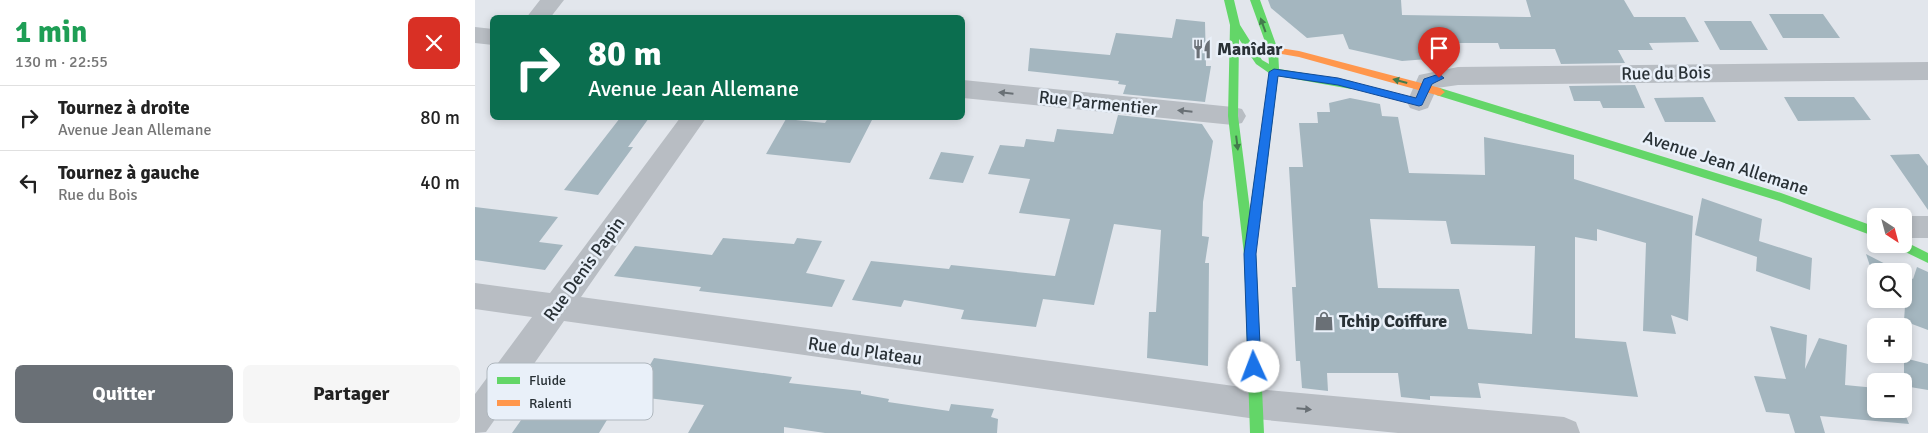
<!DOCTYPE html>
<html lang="fr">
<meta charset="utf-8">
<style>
:root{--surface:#fff;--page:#f6f6f6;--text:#222;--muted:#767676;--line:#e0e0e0;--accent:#6a7076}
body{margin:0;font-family:Signika,sans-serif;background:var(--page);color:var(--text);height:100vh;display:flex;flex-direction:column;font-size:19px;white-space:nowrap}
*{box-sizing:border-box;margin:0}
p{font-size:16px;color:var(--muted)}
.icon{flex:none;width:28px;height:28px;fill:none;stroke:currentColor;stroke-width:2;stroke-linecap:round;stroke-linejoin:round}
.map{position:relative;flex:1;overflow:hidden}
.details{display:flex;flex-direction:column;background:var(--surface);width:475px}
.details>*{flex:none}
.guide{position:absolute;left:15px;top:15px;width:475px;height:105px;border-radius:8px;box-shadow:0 2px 8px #0003;background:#0b6e4f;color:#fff;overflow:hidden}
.needle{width:32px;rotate:144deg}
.fabs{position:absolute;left:1392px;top:208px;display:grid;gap:10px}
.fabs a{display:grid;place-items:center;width:45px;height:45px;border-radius:8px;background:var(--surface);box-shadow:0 2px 8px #0003;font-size:25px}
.pin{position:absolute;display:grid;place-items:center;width:42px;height:42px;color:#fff;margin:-51px -21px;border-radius:50% 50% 50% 0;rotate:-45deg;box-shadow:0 0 5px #0007}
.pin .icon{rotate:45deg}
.me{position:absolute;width:55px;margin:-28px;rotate:358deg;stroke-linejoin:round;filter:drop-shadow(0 0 4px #0008)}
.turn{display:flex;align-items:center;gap:18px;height:105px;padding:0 15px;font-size:22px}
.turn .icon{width:65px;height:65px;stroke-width:2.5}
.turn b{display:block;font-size:35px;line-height:42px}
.round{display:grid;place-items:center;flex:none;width:52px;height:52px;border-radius:8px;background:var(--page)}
.head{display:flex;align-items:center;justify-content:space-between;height:85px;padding:0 15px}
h1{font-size:30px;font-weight:800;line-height:38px;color:#1e9e55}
.cta{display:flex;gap:10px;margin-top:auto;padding:10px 15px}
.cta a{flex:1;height:58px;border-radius:8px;background:var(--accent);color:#fff;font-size:20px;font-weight:800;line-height:58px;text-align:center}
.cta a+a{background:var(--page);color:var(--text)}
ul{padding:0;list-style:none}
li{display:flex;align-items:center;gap:15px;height:65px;padding:0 15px;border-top:1px solid var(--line)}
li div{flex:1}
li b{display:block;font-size:19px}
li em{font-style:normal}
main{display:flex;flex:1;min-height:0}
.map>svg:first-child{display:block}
.building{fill:#a4b6bf;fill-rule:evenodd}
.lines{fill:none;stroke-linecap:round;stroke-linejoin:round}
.street{fill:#b8bdc3;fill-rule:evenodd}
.fast{fill:#63d668;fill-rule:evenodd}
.slow{fill:#ff974d;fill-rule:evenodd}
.oneway{fill:#437b4c}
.oneway2{fill:#697075}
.route{fill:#1a73e8;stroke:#114b97}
.labels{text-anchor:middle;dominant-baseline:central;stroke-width:5;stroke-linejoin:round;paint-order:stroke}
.poi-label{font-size:18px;font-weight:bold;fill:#293136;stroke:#e9f0f9;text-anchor:start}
.street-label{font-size:18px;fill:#293136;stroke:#e9f0f9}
.key{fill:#e9f0f9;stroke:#afb7be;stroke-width:1}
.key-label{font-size:14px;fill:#293136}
</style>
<main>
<section class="details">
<div class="head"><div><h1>1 min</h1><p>130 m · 22:55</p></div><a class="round" style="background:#d93025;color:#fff"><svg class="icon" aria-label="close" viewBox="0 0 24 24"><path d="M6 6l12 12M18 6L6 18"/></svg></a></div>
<ul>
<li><svg class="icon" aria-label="right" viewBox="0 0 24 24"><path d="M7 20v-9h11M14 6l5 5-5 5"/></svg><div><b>Tournez à droite</b><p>Avenue Jean Allemane</p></div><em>80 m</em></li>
<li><svg class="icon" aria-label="left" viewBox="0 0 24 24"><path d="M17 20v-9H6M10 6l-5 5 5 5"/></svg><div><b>Tournez à gauche</b><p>Rue du Bois</p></div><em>40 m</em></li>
</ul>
<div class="cta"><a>Quitter</a><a>Partager</a></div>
</section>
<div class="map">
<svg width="1453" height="433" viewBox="0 0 1453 433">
<rect width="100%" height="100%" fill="#e2e6ec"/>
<path class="building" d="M793 0H926L927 15 1056 17 1051 0H1149L1159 17H1210L1224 42 1174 43 1178 50H1143L1150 63 1086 64 1080 49H1025L1023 43H946L953 59 927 61 874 49 868 34 832 38 796 8Z
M1294 14H1348L1365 38H1308Z
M701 19 730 22 731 66H736L730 102 648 94 651 85 643 84 644 81 553 71 555 48 635 55 641 33 697 38Z
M1229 21H1276L1293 50H1245Z
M1160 85 1170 108H1128L1125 101H1099L1094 86Z
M1228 97 1241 122H1190L1179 98Z
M1309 97H1379L1396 120 1323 121Z
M875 98 905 104 907 116 923 117 934 173 1010 175 1009 137 1099 155V179L1218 216 1213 321 1196 315 1201 334 1168 331 1171 243 1122 229V241L1100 237V338L1151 342 1163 397 1003 383 1006 398 955 396V400L926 397 923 373H852L853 391 827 388 825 361H821L817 287H821L814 167H828L824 123H843L842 112H855L854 103ZM895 219 971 221 976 244 1060 246 1057 334 993 329 984 289 903 288Z
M643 115 727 124 738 141 728 202 727 236 734 237 730 263H734L733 366 672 358 674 312H681L686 230 639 224 619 305 568 299 561 327 486 319 489 310 429 300 426 307 377 300 396 261 474 269 476 265 580 276 595 219 544 213 555 179 513 174 525 145 549 147 551 139 579 142 582 129 638 134Z
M145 118H174L153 147H158L123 195 89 190Z
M353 118H398L375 163 291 154 311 119 350 123Z
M466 152 499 156 488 183 454 179Z
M1444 154 1453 166V210L1415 155Z
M1227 198 1287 219 1284 241 1337 258 1335 290 1281 271 1282 257 1220 235Z
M0 207 83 217 64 242 88 245 70 270 0 260Z
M248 238 319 244 322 238 347 241 331 273 370 280 357 307 224 291 226 287 139 276 160 246 237 255Z
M1391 254 1424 271H1401V284Z
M1442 267 1453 272V330L1429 321 1430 306 1415 299H1429V274L1438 279Z
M1295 326 1332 335 1330 369 1344 338 1372 345 1370 385 1401 388V409H1428L1434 424 1345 416 1350 433H1320L1314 414 1291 412 1279 376 1311 379Z
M179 358 317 377 314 383 386 391V394L414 399 413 402 474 411 476 404 519 409 516 417 523 419 522 433H350L309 427V433H213L229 405 157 396Z
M1429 358 1453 364V390L1429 386Z
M74 394 138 410 124 433H37L63 396H73Z"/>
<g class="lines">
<path class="street" d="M65 0H89L75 18H51Z
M0 27 18 29V45L0 43Z
M1453 62V80L983 85 962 88 953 108 944 111 935 108 932 102 944 75 983 67Z
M488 80 758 107 767 109 771 116 767 123 758 125 488 98Z
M205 118H231L106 297 781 389 1089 417 1101 422 1105 433H923L781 419 89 321 11 432 0 433V394L57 317 0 309V283L75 293Z
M1427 216H1453V238H1429V216Z"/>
<path class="fast" d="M749 0H759L765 25 787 60 794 64 793 50 775 0H785L803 50 804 69 876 81 881 85 876 89 803 76 786 215 784 218H776L781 254 789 433H775L769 254 753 116 755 25ZM764 39 781 64 794 73 775 210 763 116Z
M965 88 1306 193 1401 227V237L1304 201 961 95 960 92 961 89Z
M1429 241 1453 253V263L1420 247 1418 244H1429Z"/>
<path class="slow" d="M798 47 824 51 965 88 970 92 965 96 824 57 795 52 793 50Z"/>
</g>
<defs><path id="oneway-solid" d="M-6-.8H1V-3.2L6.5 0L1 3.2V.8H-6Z" transform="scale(1.25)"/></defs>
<g class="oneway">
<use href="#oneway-solid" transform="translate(788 25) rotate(-110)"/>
<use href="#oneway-solid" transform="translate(925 81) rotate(-165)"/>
<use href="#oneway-solid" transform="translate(762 143) rotate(83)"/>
</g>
<g class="oneway2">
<use href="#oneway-solid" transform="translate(531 93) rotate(-174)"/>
<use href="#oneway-solid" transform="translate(710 111) rotate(-174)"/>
<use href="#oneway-solid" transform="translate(829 409) rotate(5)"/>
</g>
<path class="route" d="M799 69 863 78 941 98 949 79 964 74 969 78 957 84 947 105 944 106 863 85 803 76 781 254 786 367 784 371 779 373 775 371 773 367 769 254 794 72Z"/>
<defs>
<symbol id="restaurant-bare" viewBox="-9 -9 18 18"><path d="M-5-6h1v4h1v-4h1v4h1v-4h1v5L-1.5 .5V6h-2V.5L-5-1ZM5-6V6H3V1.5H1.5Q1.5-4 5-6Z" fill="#6a7076" stroke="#e9f0f9" stroke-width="2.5" paint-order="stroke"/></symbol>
<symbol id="shop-bare" viewBox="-9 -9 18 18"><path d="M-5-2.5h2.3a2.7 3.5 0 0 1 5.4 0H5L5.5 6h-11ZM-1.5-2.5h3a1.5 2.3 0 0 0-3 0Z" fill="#6a7076" stroke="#e9f0f9" stroke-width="2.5" paint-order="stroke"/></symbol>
</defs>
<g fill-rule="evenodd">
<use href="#restaurant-bare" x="713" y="35" width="28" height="28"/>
<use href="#shop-bare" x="835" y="307" width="28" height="28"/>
</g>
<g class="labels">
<g class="poi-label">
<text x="742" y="49">Manîdar</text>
<text x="864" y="321">Tchip Coiffure</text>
</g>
<g class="street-label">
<text transform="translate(1191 73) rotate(-1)">Rue du Bois</text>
<text transform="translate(623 103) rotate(6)">Rue Parmentier</text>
<text transform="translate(1251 163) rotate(18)">Avenue Jean Allemane</text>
<text transform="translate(109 269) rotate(-54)">Rue Denis Papin</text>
<text transform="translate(390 351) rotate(8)">Rue du Plateau</text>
</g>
</g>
<rect x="12" y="363" width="166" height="57" rx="8" class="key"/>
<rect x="22" y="377" width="23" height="7" fill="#63d668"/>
<rect x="22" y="400" width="23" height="6" fill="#ff974d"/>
<g class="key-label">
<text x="54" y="385">Fluide</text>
<text x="54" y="408">Ralenti</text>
</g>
</svg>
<div class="fabs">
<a><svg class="needle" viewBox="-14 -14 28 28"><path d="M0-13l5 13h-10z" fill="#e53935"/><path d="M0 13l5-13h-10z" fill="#767676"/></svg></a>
<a><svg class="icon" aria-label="search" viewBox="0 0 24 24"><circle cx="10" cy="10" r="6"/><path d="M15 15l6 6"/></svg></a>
<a>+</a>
<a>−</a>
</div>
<div class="pin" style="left:964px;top:78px;background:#d93025"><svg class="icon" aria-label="arrive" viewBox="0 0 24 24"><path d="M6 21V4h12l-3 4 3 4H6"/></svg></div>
<svg class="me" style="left:779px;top:367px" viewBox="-20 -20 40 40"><circle r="19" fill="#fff"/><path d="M0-13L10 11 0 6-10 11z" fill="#1a73e8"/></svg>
<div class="guide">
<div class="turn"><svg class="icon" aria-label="right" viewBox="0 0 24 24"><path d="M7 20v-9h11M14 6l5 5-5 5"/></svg><div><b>80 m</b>Avenue Jean Allemane</div></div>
</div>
</div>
</main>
